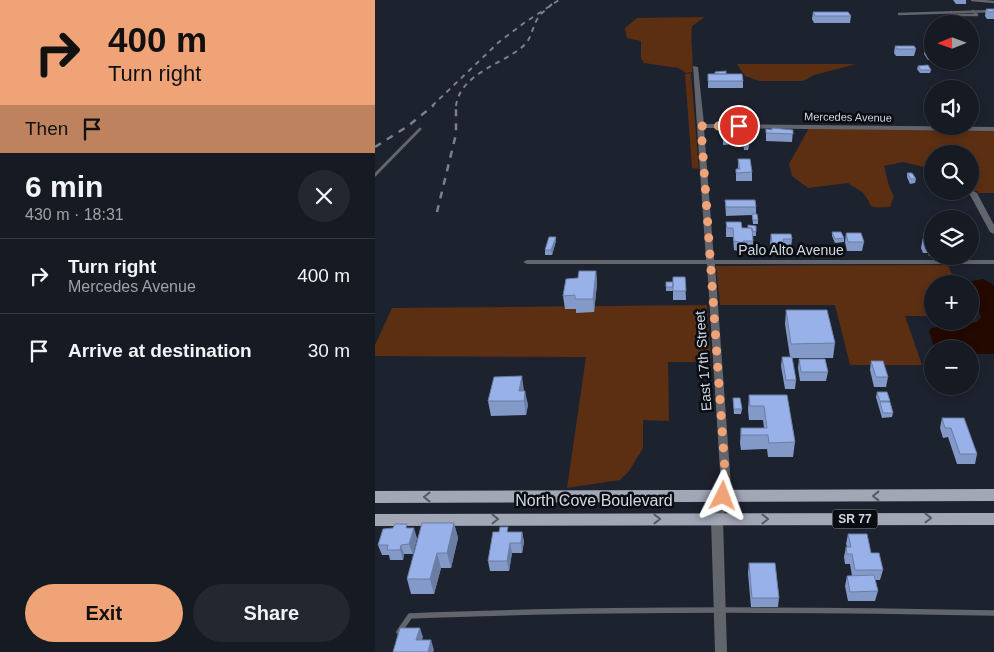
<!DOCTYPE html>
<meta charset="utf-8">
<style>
:root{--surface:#161a23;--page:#232730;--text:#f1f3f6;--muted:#9ea1a6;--line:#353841;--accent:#efa377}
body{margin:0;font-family:Helvetica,sans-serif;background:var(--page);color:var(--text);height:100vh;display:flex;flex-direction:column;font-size:19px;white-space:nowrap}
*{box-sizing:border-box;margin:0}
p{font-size:16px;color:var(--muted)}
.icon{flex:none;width:28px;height:28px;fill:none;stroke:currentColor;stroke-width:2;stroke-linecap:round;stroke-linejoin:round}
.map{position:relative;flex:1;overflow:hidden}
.panel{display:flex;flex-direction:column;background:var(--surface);width:375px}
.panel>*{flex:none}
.guide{background:#efa377;color:#111;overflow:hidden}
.needle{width:32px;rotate:269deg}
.fabs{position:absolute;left:549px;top:15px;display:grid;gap:10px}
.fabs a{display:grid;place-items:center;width:55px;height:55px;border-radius:50%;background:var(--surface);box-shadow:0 2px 8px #0003,0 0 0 1px var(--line);font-size:25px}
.pin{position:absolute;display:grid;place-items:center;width:42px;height:42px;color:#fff;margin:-21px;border:2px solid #fff;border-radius:50%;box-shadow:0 1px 5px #0007}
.me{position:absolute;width:55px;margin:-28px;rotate:3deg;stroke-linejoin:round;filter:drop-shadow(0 0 4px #0008)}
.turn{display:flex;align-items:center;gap:18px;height:105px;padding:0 25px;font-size:22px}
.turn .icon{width:65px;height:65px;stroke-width:2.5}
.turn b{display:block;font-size:35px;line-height:42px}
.then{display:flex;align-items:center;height:48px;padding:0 25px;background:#0003;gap:10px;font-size:19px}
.round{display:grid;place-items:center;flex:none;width:52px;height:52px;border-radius:26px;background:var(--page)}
.headline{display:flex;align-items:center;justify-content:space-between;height:85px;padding:0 25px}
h1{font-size:30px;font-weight:700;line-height:38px}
.button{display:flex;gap:10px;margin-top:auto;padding:10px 25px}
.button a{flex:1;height:58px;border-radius:30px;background:var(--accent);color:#111;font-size:20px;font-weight:700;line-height:58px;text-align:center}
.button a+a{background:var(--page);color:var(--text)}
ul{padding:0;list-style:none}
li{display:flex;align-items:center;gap:15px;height:75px;padding:0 25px;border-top:1px solid var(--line)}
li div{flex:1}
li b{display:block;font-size:19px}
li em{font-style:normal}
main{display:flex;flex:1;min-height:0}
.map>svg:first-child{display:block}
.green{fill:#5c2f12}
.water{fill:#230900}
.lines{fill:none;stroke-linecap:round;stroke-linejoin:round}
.lane-far2{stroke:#62656b;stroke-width:2.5}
.lane-far1{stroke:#62656b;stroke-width:3}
.lane{stroke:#62656b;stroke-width:5.5}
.street{fill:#62656b;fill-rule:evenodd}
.primary{fill:#a1a7b5;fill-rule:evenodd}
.rail-far1{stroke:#7b808b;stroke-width:2;stroke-dasharray:5 5;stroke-linecap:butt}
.rail{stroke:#7b808b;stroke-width:2.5;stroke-dasharray:7 7;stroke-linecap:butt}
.wall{fill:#8399c8}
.shaded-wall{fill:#6a7da3}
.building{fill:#98b2e9;stroke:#6a7da3}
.oneway{stroke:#555a63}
.route{stroke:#efa377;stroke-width:9;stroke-dasharray:0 16.2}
.labels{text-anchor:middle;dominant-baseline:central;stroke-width:5;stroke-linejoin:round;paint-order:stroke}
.far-street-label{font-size:11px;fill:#d4d8e1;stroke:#090c11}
.shield{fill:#090c11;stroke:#979ba3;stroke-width:1}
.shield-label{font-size:12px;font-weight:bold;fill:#d4d8e1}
.street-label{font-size:14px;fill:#d4d8e1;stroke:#090c11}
.near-street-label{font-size:16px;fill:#d4d8e1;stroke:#090c11}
</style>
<main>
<section class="panel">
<div class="guide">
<div class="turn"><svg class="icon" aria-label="right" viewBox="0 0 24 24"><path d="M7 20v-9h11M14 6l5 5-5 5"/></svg><div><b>400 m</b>Turn right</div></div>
<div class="then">Then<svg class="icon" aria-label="arrive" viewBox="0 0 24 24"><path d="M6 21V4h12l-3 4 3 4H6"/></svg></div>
</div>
<div class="headline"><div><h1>6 min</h1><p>430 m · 18:31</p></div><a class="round"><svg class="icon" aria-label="close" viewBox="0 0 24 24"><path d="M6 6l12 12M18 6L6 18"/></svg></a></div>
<ul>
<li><svg class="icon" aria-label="right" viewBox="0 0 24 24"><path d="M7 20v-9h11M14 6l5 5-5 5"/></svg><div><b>Turn right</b><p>Mercedes Avenue</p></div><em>400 m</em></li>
<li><svg class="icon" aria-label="arrive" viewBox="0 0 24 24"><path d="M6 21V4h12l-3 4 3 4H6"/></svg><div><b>Arrive at destination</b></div><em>30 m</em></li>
</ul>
<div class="button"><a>Exit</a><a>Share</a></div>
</section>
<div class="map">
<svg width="619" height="652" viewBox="0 0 619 652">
<rect width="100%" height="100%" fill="#1d222f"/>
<path class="green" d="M330 17 317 26C315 42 319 57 317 72L311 73 303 68 269 63 266 58V41L252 38 250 28 262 18Z
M362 64H481L439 75 428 81H385L370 76Z
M316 73 324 169 317 168 310 74Z
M434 128 619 130V193H604L602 191H595V154H558L557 169 528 162 509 166C512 177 513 187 519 196L515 207C487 208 501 207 487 192 483 189 477 186 473 183L433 188 417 176 414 164Z
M573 265 581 284H558L557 316H530L547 365H475L460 305H345L341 266Z
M332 305 336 362H293L294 421 268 420V448L254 471 245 480 192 488 211 357 0 356V345L17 308Z"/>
<path class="water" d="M608 279 619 285V354H595V349H562L558 344 554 332 556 328 602 322 606 317 595 289V284L593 282Z"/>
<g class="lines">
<path class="lane-far2" d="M597 0 619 2
M576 12 579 15H602L598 11
M524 14 619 11"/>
<path class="lane-far1" d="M0 175 45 129"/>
<path class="lane" d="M24 632 35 616C230 608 424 609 619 613"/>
<path class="street" d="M318 66 323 67 329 124 619 127V131L329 128 339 260H619V264H340L356 486 348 519 352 652H340L336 519 346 486 332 264H152L148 262 152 260H331Z
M598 191 602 193 619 225V234L615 232 594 193Z"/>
<path class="primary" d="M619 489V501L0 503V491Z
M619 513V525L0 526V514Z"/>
<path class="rail-far1" d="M57 106 124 42 149 23 184 0
M81 106C85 75 124 65 146 48 158 39 156 28 163 18 166 13 173 8 177 4"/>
<path class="rail" d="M0 147 33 126 59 105
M62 212 81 134V105"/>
</g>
<path class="wall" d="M578 0H591V4H581Z
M611 9H619V19H612L610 16Z
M438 12 476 16 475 23H439L437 19Z
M520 46 541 49 539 56H521L519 53Z
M550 51 558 52V60H553L549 54Z
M543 66 556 70 555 73H545L542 69Z
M333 74H351L368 81V88H333Z
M352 127 360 137V144L348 145V131H352Z
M391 129 418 130 417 142 391 141Z
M368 141 374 146 373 150H369Z
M363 159 377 172V181H361V169H363Z
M532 173 541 179 540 183 535 184 532 177Z
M350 200 381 207V214L383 220V224H378L377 215 351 216Z
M351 222 367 228H373L381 226V236H378V250H368L367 252 359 250 358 237H351Z
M457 232 469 238V242L460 243 457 236Z
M549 232H558V256H554L553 253H548L546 248Z
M471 233 489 242 487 251H472L470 242Z
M396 234 417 239 416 248H409L408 254H397L395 243Z
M181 237V241L177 255H170V250Z
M221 271 222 284 219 312 201 313V309H190L188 296 203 278Z
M310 277 311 300H298V291H291V282H298Z
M411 310 460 343 458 358H417L421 380 420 389H410L406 366 407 357H415L410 324Z
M424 359 453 372 451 381H425L423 368Z
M496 361 513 377 511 387H499L495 370Z
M149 391 153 405 151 415 116 416 113 401Z
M502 392 515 401 514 402 518 413 517 417 507 418 501 397Z
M374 395H412L420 442 418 457H393L392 449 366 450 365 443 366 428H389L388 420H374L373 410Z
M358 398 367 409 366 414H359Z
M567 418 602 454 600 464H582L573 437 568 438 565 428Z
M79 523 83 538 76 568H66L59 594H36L32 579Z
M33 528 42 538 38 554H29L28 560H15L14 555H7L3 545Z
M134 532H147L149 542 147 553H137L134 571H115L113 561Z
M473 534 496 553 508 570 505 580H500L503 591 500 601H473L470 586 472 576H477L475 564H470L469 557 471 547H472L471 544Z
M374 563 404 598 403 607H376L373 573Z"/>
<path class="shaded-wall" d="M181 237V241L177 255 176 250Z
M221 271 222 284 219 312 218 299Z
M147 376 149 391 147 401 144 391Z
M150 391 153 405 151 415 149 401Z
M79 523 83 538 76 568 72 553Z
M39 528 42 538 38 554 34 544Z
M147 532 149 542 147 553 146 543Z
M135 543 137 553 134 571 132 561Z
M26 545 29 554 28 560 25 550Z
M62 553 66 568 59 594 55 579Z
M45 628 48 637 44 650 41 640Z
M56 640 59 650 58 652H53Z"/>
<path class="building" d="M611 9H619V12H614Z
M438 12H473L476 16H440Z
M520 46H539L541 49H522Z
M550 51H557L558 56H553Z
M553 65 556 70H546L543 66Z
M351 71V74H340V72Z
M333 74H367L368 81H333Z
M352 127H359L360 137H348V131H352Z
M397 128 418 130V134L391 133V129L397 130Z
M368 141H373L374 146H369Z
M363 159H375L377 172 361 173V169H365Z
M532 173H537L541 179H536Z
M350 200H380L381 207H351Z
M377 214H382L383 220H378Z
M351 222H366L367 228H377L378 241H368V243L359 241 358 228H352Z
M373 225 381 226V232L377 231V228H373Z
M457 232H466L469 238 460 239Z
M549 232H558V247H556L555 244H550L548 239H553Z
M471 233H486L489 242H473Z
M396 234H416L417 239H408L409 245H397Z
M174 237H181L176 250H170Z
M204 271H221L218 299H200V295L188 296 191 279 203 278Z
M298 277H310L311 291H298Z
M291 282H298V287H291Z
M411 310H452L460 343 416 344Z
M407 357H417L421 380H411Z
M424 359H450L453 372H426Z
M496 361H508L513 377H501Z
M147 376 144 391H150L149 401H113L119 377Z
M502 392H512L515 401H505Z
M374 395H412L420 442 394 443 393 435H366V428H392L389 406H375Z
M358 398H365L367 409H359Z
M505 402H515L518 413H508Z
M567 418H589L602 454H585L576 428H570Z
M47 523H79L72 553H62L55 579H32Z
M20 524H32L31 528H39L34 544 26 545 25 550H12L13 545H3L8 529 18 528Z
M125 527H133L132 532H147L146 543H135L132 561H113L118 532H124Z
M473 534H492L496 553H504L508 570H480L477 554H472L471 547H476Z
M374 563H400L404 598H377Z
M499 575 503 591 475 592 472 576Z
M25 628H45L41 640H56L53 652H18Z"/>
<defs><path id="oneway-chevron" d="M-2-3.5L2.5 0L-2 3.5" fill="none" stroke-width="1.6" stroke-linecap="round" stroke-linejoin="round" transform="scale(1.25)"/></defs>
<g class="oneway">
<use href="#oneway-chevron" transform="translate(501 496) rotate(180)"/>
<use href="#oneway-chevron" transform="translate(52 497) rotate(180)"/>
<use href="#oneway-chevron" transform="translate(553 518)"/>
<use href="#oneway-chevron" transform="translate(120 519)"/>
<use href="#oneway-chevron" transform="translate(282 519)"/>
<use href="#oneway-chevron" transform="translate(390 519)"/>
</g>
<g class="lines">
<path class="route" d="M348 496 351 486 326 126H364"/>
</g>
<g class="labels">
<g class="far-street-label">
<text transform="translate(473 117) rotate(1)">Mercedes Avenue</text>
</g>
<rect class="shield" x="457.5" y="509.5" width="45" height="19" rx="4"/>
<g class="shield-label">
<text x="480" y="519">SR 77</text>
</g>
<g class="street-label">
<text x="416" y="250">Palo Alto Avenue</text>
<text transform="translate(328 361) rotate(-94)">East 17th Street</text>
</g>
<g class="near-street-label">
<text x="219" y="500">North Cove Boulevard</text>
</g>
</g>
</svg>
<div class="fabs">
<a><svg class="needle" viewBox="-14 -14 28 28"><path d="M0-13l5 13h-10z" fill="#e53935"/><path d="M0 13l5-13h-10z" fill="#9ea1a6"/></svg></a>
<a><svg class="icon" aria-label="sound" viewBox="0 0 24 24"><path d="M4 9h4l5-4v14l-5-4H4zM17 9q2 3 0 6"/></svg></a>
<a><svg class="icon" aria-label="search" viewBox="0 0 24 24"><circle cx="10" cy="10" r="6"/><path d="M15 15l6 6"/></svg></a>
<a><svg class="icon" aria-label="layers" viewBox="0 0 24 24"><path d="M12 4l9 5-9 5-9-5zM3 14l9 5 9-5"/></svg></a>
<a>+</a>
<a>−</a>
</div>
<div class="pin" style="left:364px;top:126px;background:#d93025"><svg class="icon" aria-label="arrive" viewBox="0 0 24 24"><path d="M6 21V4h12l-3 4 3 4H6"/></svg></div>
<svg class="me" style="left:348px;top:496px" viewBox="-20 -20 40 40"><path d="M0-17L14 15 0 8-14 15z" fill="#efa377" stroke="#fff" stroke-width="4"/></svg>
</div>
</main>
